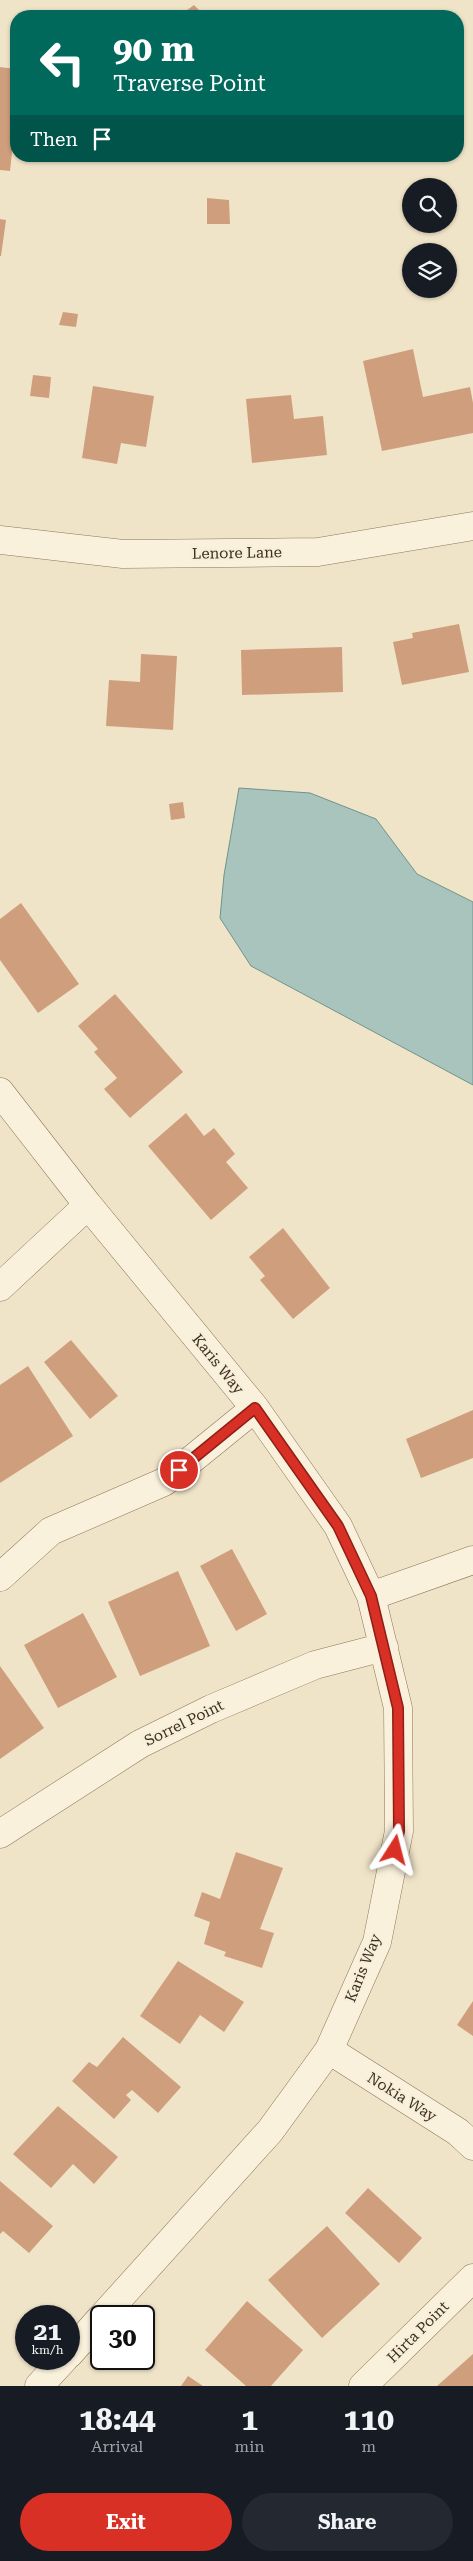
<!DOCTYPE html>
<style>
:root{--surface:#171b24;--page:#242831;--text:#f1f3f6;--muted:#9ea1a6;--accent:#d93025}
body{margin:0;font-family:"Roboto Serif",serif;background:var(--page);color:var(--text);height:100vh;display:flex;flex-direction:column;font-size:19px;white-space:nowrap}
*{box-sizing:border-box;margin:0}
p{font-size:16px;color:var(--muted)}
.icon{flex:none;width:28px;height:28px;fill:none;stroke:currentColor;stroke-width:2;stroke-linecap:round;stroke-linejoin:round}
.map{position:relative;height:2386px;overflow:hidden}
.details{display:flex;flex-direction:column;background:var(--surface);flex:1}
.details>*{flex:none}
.hud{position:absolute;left:10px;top:10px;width:454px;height:152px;border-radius:20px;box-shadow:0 1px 4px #0004;background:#00695c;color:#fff;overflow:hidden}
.tools{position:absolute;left:402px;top:178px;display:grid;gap:10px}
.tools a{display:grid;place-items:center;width:55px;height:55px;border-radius:50%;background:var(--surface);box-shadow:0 1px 4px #0004;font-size:25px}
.speed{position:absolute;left:15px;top:2305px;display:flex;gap:10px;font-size:25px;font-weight:700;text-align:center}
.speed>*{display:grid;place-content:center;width:65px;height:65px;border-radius:50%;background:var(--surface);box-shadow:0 1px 4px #0004;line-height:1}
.speed small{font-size:12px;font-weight:400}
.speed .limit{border:2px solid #111;border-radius:8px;background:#fff;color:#111}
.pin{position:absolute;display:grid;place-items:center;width:42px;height:42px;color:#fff;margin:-21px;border:2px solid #fff;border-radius:50%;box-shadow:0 1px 5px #0007}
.me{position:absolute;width:55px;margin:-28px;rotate:9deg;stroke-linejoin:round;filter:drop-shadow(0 0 4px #0008)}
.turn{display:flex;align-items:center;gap:18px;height:105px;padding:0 20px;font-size:22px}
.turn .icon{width:65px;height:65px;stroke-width:2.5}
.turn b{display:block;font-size:35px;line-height:42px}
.then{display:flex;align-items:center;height:48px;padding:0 20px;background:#0003;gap:10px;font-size:19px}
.eta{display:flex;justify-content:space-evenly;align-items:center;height:85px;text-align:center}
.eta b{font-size:30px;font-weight:700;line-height:35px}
.action{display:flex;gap:10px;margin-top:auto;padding:10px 20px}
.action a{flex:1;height:58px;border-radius:30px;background:var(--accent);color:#fff;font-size:20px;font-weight:700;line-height:58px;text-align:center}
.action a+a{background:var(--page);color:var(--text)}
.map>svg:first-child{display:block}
.water{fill:#a9c4bc;stroke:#6f938a}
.building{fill:#cf9f7d}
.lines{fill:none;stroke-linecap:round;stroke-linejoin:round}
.minor-casing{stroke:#8d765c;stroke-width:29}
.minor{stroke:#faf1dc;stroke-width:28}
.route-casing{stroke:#8d1f18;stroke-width:12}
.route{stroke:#d93025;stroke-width:9}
.labels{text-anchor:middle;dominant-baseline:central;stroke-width:4;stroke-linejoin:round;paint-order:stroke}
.street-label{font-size:15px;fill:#3d2e20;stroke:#f7eed8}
</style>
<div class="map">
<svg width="473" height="2386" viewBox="0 0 473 2386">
<rect width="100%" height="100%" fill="#f0e4c8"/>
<path class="water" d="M239 788 310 793 376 819 417 874 473 902V1085L251 966 220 918 224 875Z"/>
<path class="building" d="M194 5 205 16H179Z
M0 67 16 69V115L10 171 0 170Z
M207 198 229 200 230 224H207Z
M0 219 6 220 1 256H0Z
M63 312 78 314 76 327 59 325Z
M413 349 423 397 470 387 473 403V433L382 451 363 361Z
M33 375 51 377 49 398 30 396Z
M93 386 154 396 146 447 121 443 117 464 82 458Z
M291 395 294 419 323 416 327 455 252 463 246 399Z
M459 624 469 672 402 685 393 642 413 638 412 633Z
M342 647 343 692 242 695 241 650Z
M141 654 177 656 173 730 106 726 109 680 140 682Z
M183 802 185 818 171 820 169 804Z
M21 903 79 984 38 1013 0 960V919Z
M115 994 183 1072 130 1118 104 1089 117 1078 94 1052 98 1049 78 1026Z
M186 1113 204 1136 214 1128 235 1154 226 1162 248 1188 211 1220 148 1146Z
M283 1228 330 1288 293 1319 260 1280 265 1276 249 1257Z
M71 1340 118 1396 90 1419 44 1362Z
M28 1366 73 1436 0 1483V1385Z
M473 1410V1458L421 1478 406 1439Z
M232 1549 267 1614 236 1631 200 1566Z
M178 1571 210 1646 140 1676 108 1602Z
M83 1613 117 1677 58 1708 24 1645Z
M0 1666 44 1728 0 1759Z
M236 1852 283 1868 260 1929 274 1933 262 1968 224 1956 226 1952 204 1944 210 1922 194 1916 202 1892 220 1899Z
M178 1961 244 2002 224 2032 200 2015 180 2044 140 2016Z
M473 2001V2036L457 2025Z
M123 2037 181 2087 158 2113 132 2090 126 2095 131 2100 114 2119 72 2081 89 2062 97 2067Z
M58 2106 118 2157 94 2184 73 2164 51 2188 13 2154Z
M0 2181 53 2226 29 2253 3 2231 0 2234Z
M368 2188 422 2238 399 2263 345 2213Z
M327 2226 380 2284 322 2338 268 2280Z
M247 2301 303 2350 271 2386H246L205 2350Z
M473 2354V2386H437Z
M188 2376 203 2386H181Z"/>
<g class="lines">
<defs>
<path id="minor" d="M0 540 123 554 318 552 473 526
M0 1092 88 1205 255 1408 338 1526 371 1596 398 1708 399 1831 377 1942 329 2050 270 2131 103 2316
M0 1287 88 1205
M0 1577 51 1531 164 1482 255 1408
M371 1596 473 1560
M0 1834 140 1744 211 1709 315 1665 384 1647
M329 2050 458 2132 473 2146
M69 2354 101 2318
M39 2386 64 2359
M363 2386 473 2278"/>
</defs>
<use href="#minor" class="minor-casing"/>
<use href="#minor" class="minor"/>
</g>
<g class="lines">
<defs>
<path id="route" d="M179 1470 255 1408 338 1526 371 1596 398 1708 399 1831 395 1850"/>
</defs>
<use href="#route" class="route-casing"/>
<use href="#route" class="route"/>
</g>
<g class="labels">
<g class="street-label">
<text transform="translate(237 553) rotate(-1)">Lenore Lane</text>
<text transform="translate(218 1364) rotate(51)">Karis Way</text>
<text transform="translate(184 1723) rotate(-26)">Sorrel Point</text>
<text transform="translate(363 1968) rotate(-68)">Karis Way</text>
<text transform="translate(402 2097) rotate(32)">Nokia Way</text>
<text transform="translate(418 2332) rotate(-45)">Hirta Point</text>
</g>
</g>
</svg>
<div class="tools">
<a><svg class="icon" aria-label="search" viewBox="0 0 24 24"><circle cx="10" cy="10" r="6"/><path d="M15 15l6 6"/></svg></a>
<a><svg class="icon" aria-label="layers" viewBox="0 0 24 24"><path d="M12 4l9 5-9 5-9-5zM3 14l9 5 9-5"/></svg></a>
</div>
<div class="speed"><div>21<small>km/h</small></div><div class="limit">30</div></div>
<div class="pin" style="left:179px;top:1470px;background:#d93025"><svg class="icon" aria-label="arrive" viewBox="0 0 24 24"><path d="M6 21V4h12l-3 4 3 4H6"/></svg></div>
<svg class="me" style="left:395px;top:1850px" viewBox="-20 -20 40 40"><path d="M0-17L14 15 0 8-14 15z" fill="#d93025" stroke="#fff" stroke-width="4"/></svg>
<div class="hud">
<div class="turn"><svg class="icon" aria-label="left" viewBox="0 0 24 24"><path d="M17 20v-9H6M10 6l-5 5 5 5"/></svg><div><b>90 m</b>Traverse Point</div></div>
<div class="then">Then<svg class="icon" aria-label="arrive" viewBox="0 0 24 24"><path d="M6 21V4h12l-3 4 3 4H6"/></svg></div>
</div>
</div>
<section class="details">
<div class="eta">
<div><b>18:44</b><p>Arrival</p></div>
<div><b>1</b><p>min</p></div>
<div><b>110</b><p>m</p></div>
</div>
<div class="action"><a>Exit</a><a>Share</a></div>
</section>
